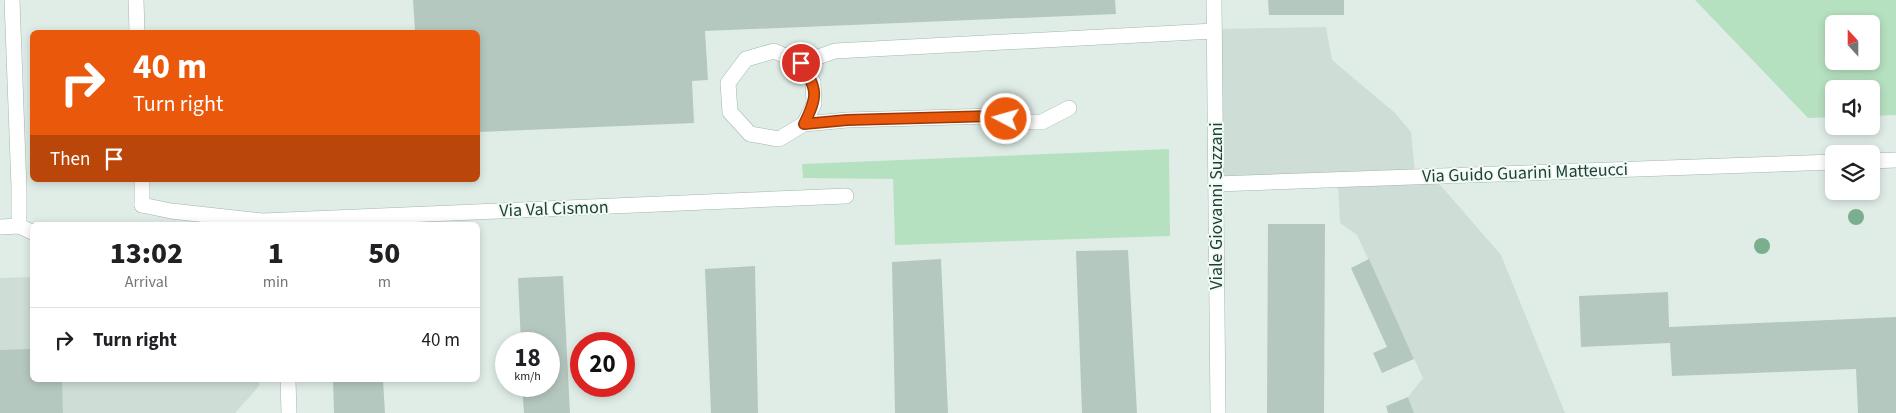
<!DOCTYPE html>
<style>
:root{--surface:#fff;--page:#f6f6f6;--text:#202124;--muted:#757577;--line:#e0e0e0}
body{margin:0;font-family:"Source Sans 3",sans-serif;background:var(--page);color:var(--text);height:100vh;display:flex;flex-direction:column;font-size:19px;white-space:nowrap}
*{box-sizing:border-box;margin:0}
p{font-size:16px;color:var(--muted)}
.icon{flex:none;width:28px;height:28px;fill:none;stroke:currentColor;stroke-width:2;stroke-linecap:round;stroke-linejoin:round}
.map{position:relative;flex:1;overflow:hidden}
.side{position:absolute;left:30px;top:222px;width:450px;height:160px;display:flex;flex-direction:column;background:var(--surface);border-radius:8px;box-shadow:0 2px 8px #0003}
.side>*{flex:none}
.banner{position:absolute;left:30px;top:30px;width:450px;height:152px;border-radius:8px;box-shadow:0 2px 8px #0003;background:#ea580c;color:#fff;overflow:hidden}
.needle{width:32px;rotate:339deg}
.buttons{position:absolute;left:1825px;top:15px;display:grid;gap:10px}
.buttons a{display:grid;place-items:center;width:55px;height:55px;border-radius:8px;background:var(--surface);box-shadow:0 2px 8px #0003;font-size:25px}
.speed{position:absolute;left:495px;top:332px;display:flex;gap:10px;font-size:25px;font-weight:700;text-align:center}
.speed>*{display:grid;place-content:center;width:65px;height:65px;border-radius:50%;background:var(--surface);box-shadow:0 2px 8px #0003;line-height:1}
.speed small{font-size:12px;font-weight:400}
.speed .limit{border:8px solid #d22;background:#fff;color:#111}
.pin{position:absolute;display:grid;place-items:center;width:42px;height:42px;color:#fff;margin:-21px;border:2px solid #fff;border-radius:50%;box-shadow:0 1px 5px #0007}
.me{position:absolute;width:55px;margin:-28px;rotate:276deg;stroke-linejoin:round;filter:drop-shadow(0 0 4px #0008)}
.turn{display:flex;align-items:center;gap:18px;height:105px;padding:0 20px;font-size:22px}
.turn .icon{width:65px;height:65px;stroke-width:2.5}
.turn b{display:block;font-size:35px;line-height:42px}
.then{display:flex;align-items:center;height:48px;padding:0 20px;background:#0003;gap:10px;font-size:19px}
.eta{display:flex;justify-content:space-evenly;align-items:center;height:85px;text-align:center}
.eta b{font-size:30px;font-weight:800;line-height:35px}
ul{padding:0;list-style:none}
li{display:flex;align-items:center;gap:15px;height:65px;padding:0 20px;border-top:1px solid var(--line)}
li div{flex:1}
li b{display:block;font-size:19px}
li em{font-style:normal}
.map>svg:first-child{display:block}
.built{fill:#ceddd6}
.green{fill:#b6e1c0;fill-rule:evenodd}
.building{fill:#b5c8c0}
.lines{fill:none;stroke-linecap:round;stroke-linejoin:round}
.service-casing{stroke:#a2b6ae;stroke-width:16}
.minor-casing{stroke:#a2b6ae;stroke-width:16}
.tertiary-casing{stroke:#a2b6ae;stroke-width:16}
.service{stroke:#fff;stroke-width:15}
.minor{stroke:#fff;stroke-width:15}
.tertiary{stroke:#fff;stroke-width:15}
.tree{fill:#79af8d}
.route-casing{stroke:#983908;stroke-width:12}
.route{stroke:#ea580c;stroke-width:9}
.labels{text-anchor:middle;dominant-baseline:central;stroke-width:4;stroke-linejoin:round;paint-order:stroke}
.street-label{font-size:18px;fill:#1f4036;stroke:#f1f9f5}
</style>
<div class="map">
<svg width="1896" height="413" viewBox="0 0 1896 413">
<rect width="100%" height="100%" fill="#e0ede7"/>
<path class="built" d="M1326 27 1332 60 1395 113 1411 132 1415 173 1217 180 1218 29Z
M1436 180 1501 255 1565 413H1414L1408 397 1423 378 1357 235 1340 223 1338 184Z
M32 277V380H259V386L235 413H0V278Z"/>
<path class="green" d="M1695 0H1896V115L1871 116V89H1834V117L1808 118ZM1834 24H1871V61H1834Z
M1169 149 1170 236 895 245 893 179 803 178 802 164Z"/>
<path class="building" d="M413 0H1115L1116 14 705 31 708 80 692 81 694 123 478 132V32H415Z
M1268 0H1344V15H1269Z
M1268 224H1325L1324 413H1267Z
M1128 250 1137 413H1082L1076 251Z
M941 259 948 413H895L892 262Z
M1369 259 1414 359 1382 373 1373 353 1387 347 1351 268Z
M755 266 758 413H711L705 269Z
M563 276 570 413H524L522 386H549V344H521L518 278Z
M1668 292 1669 327 1896 317V413H1858L1856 369 1672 376 1670 343 1581 347 1579 296Z
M32 349V380H62L63 413H0V350Z
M333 380H383L385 413H334Z
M1408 397 1414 413H1388L1386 406Z"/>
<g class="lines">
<defs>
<path id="service" d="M801 63 813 82 814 104 804 124 779 139 750 134 730 112 728 83 746 59 774 51 801 63 835 51 1214 31
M804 124 847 120 993 116 1020 122H1042L1069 108
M142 205 171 211 262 221 846 196"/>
<path id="minor" d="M12 0 19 188V226
M136 0 137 32
M1871 161 1896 160
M142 180V205
M1216 184 1834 162
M0 227 19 226 32 232
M288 380 289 413"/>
<path id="tertiary" d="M1214 0 1218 413"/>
</defs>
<use href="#service" class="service-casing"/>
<use href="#minor" class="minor-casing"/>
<use href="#tertiary" class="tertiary-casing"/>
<use href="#service" class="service"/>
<use href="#minor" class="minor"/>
<use href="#tertiary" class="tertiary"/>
</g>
<g class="tree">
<circle cx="1856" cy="217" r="8"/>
<circle cx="1762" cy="246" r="8"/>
</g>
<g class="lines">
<defs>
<path id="route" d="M801 63C818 90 818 96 804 124L847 120 993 116 1006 119"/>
</defs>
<use href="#route" class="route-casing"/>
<use href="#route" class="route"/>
</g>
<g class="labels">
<g class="street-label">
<text transform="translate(1525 173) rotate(-2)">Via Guido Guarini Matteucci</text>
<text transform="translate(1216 206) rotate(-90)">Viale Giovanni Suzzani</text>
<text transform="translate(554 209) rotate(-2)">Via Val Cismon</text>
</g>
</g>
</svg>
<div class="buttons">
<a><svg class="needle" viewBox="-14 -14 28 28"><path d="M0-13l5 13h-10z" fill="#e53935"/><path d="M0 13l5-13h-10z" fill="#757577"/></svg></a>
<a><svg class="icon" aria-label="sound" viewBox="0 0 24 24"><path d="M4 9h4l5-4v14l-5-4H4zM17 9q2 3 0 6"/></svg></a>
<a><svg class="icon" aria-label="layers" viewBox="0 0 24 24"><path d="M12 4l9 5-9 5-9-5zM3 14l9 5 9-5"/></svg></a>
</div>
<div class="speed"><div>18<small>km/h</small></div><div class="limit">20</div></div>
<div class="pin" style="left:801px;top:63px;background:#d93025"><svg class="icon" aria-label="arrive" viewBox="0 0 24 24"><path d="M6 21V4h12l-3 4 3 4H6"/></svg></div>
<svg class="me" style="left:1006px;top:119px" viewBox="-20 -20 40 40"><circle r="17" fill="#ea580c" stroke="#fff" stroke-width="3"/><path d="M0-11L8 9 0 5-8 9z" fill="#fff"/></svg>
<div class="banner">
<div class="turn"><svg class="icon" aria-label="right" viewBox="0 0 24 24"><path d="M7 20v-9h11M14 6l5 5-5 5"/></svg><div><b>40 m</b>Turn right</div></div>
<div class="then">Then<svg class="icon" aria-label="arrive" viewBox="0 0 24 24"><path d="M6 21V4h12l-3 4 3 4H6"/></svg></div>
</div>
<section class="side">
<div class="eta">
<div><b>13:02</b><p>Arrival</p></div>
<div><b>1</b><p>min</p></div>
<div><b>50</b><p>m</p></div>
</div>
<ul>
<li><svg class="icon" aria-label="right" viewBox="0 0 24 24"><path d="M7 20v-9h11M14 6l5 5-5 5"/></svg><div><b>Turn right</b></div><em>40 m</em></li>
</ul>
</section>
</div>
